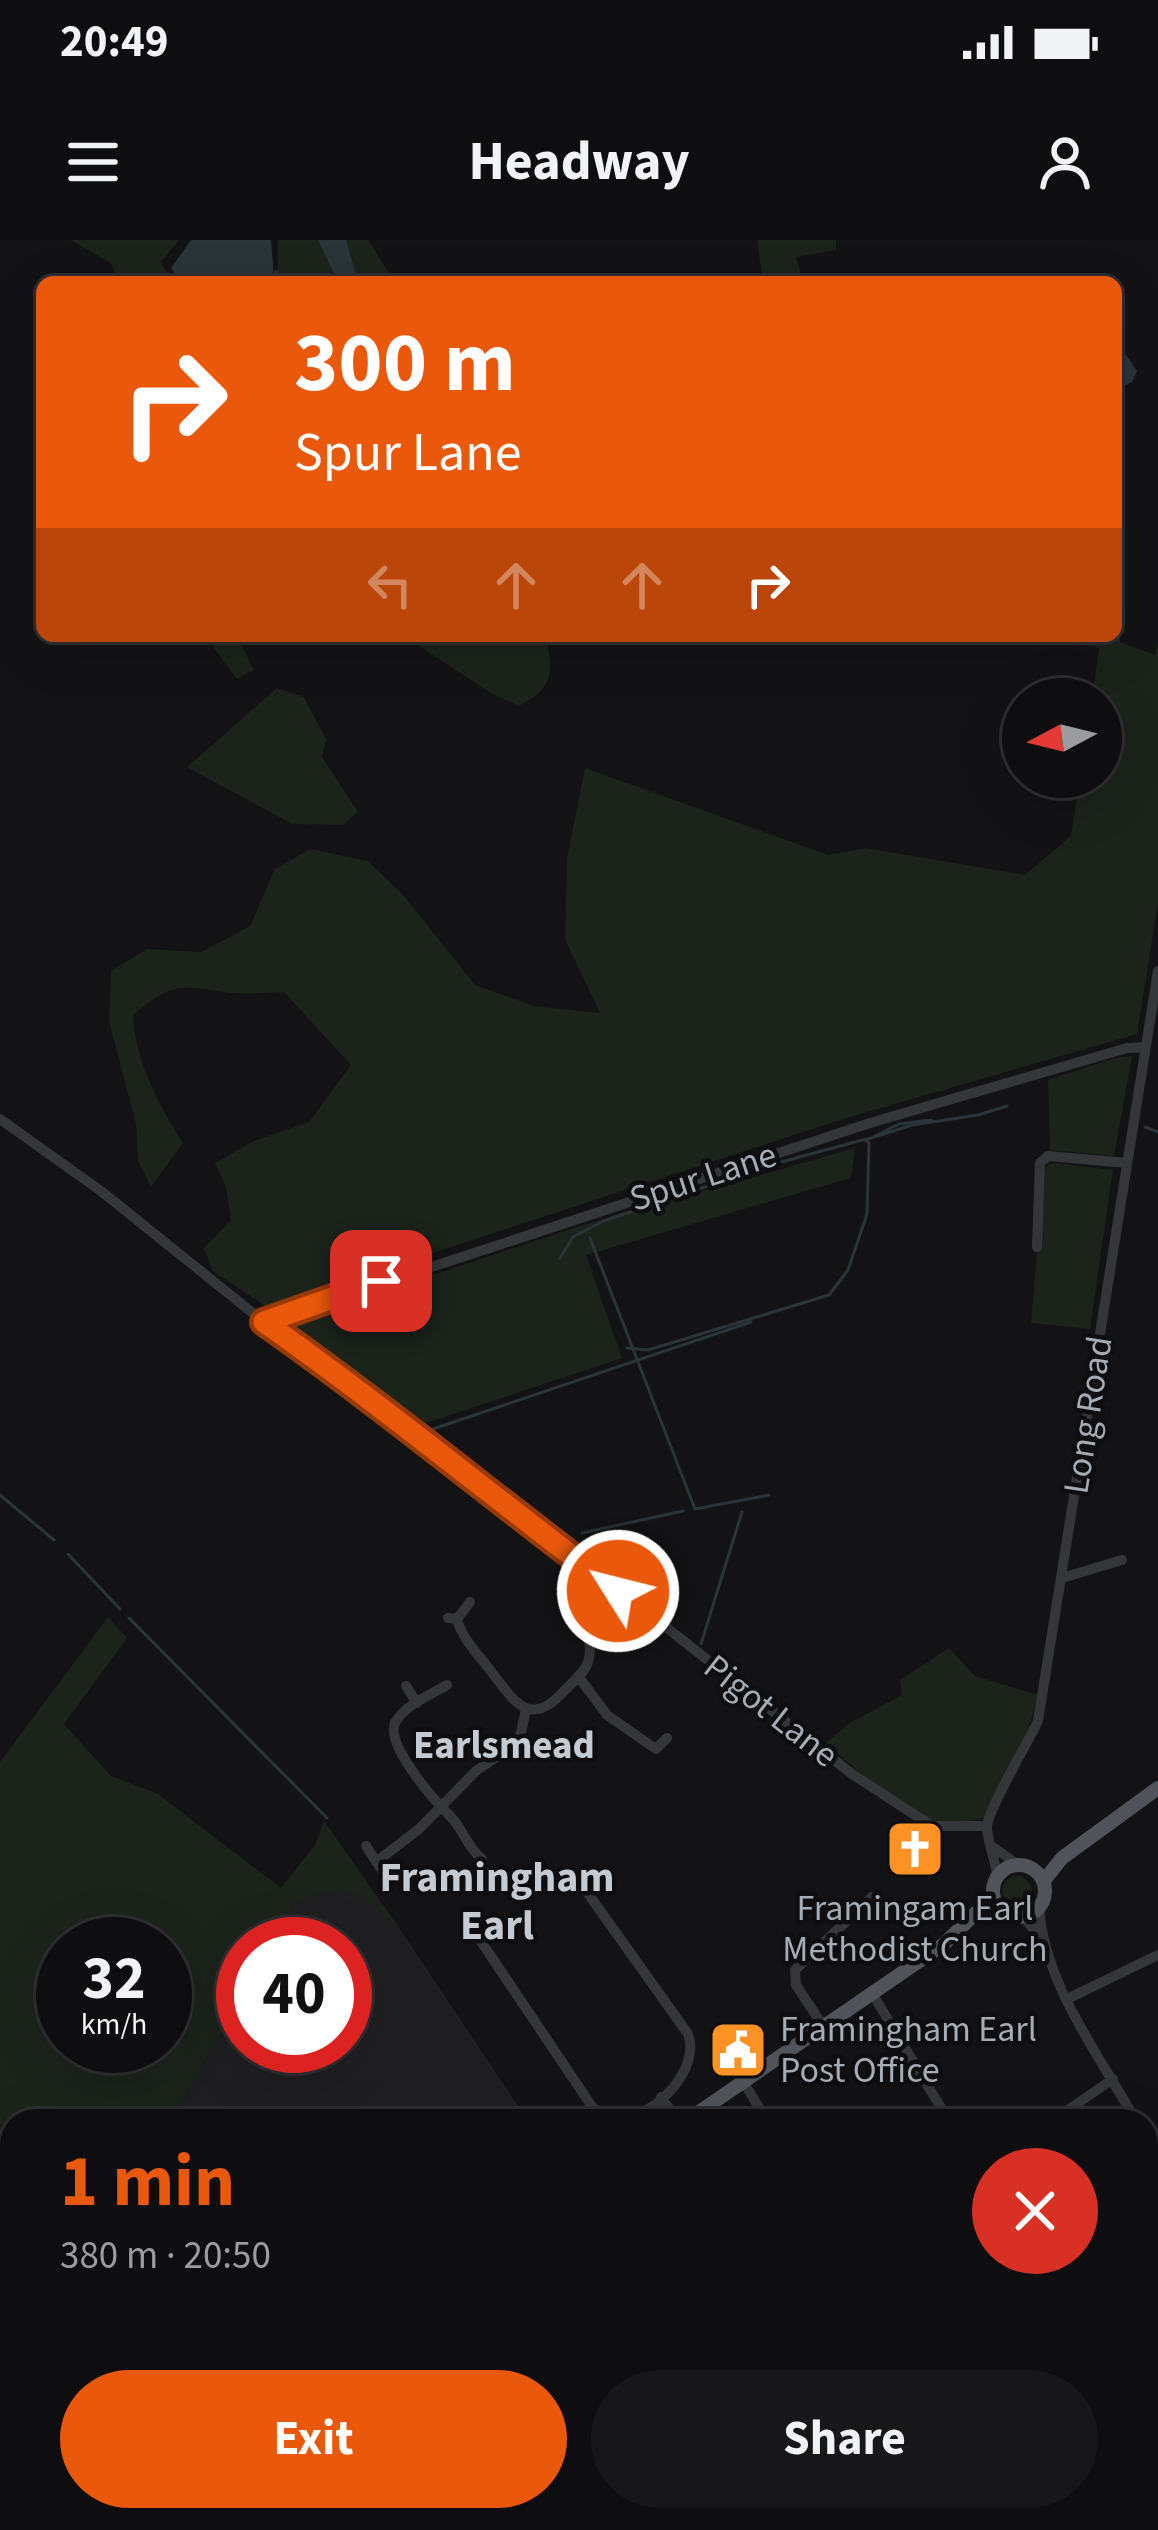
<!DOCTYPE html>
<meta charset="utf-8">
<style>
:root{--surface:#0e0e10;--page:#171719;--text:#f1f3f6;--muted:#9b9c9f;--line:#2e2e30;--accent:#ea580c}
body{margin:0;font-family:"Source Sans 3",sans-serif;background:var(--page);color:var(--text);height:100vh;display:flex;flex-direction:column;font-size:45px;white-space:nowrap}
*{box-sizing:border-box;margin:0}
p{font-size:39px;color:var(--muted)}
.icon{flex:none;width:66px;height:66px;fill:none;stroke:currentColor;stroke-width:2;stroke-linecap:round;stroke-linejoin:round}
.map{position:relative;flex:1;overflow:hidden}
.details{position:absolute;left:0px;top:1869px;width:1158px;height:423px;display:flex;flex-direction:column;background:var(--surface);border-radius:36px 36px 0 0;box-shadow:0 12px 48px #0002,0 0 0 3px var(--line)}
.details>*{flex:none}
.guide{position:absolute;left:36px;top:36px;width:1086px;height:366px;border-radius:18px;box-shadow:0 12px 48px #0002,0 0 0 3px var(--line);background:#ea580c;color:#fff;overflow:hidden}
.needle{width:78px;rotate:263deg}
.fabs{position:absolute;left:1002px;top:438px;display:grid;gap:24px}
.fabs a{display:grid;place-items:center;width:120px;height:120px;border-radius:50%;background:var(--surface);box-shadow:0 12px 48px #0002,0 0 0 3px var(--line);font-size:60px}
.speed{position:absolute;left:36px;top:1677px;display:flex;gap:24px;font-size:60px;font-weight:700;text-align:center}
.speed>*{display:grid;place-content:center;width:156px;height:156px;border-radius:50%;background:var(--surface);box-shadow:0 12px 48px #0002,0 0 0 3px var(--line);line-height:1}
.speed small{font-size:30px;font-weight:400}
.speed .limit{border:18px solid #d22;background:#fff;color:#111}
.pin{position:absolute;display:grid;place-items:center;width:102px;height:102px;color:#fff;margin:-51px;border-radius:24px;box-shadow:0 6px 18px #0006}
.me{position:absolute;width:132px;margin:-66px;rotate:306deg;stroke-linejoin:round;filter:drop-shadow(0 0 9px #0008)}
.turn{display:flex;align-items:center;gap:42px;height:252px;padding:0 60px;font-size:54px}
.turn .icon{width:156px;height:156px;stroke-width:2.5}
.turn b{display:block;font-size:84px;line-height:102px}
.lanes{display:flex;align-items:center;height:114px;padding:0 60px;background:#0003;justify-content:center;gap:60px;direction:ltr}
.lanes .off{opacity:.35}
.round{display:grid;place-items:center;flex:none;width:126px;height:126px;border-radius:63px;background:var(--page)}
.head{display:flex;align-items:center;justify-content:space-between;height:204px;padding:0 60px}
h1{font-size:72px;font-weight:700;line-height:90px;color:var(--accent)}
.cta{display:flex;gap:24px;margin-top:auto;padding:24px 60px}
.cta a{flex:1;height:138px;border-radius:72px;background:var(--accent);color:#fff;font-size:48px;font-weight:700;line-height:138px;text-align:center}
.cta a+a{background:var(--page);color:var(--text)}
.status{display:flex;justify-content:space-between;align-items:center;height:84px;padding:0 60px;background:var(--surface);direction:ltr}
.status svg{height:33px;fill:currentColor}
header{display:flex;justify-content:space-between;align-items:center;height:156px;padding:0 60px;background:var(--surface);font-size:54px;font-weight:700}
.map>svg:first-child{display:block}
.built{fill:#1f1f22}
.green{fill:#1b231b;fill-rule:evenodd}
.water{fill:#293539}
.lines{fill:none;stroke-linecap:round;stroke-linejoin:round}
.stream{stroke:#293539;stroke-width:3}
.minor{stroke:#34363a;stroke-width:10}
.major{stroke:#505359;stroke-width:14}
.route-casing{stroke:#983908;stroke-width:30}
.route{stroke:#ea580c;stroke-width:21}
.labels{text-anchor:middle;dominant-baseline:central;stroke-width:9;stroke-linejoin:round;paint-order:stroke}
.street-label{font-size:36px;fill:#a4acb6;stroke:#0e0e10}
.poi-label{font-size:36px;fill:#a4acb6;stroke:#0e0e10}
.neighbourhood-label{font-size:39px;font-weight:bold;fill:#c5cbd2;stroke:#0e0e10}
.quarter-label{font-size:42px;font-weight:bold;fill:#c5cbd2;stroke:#0e0e10}
</style>
<div class="status"><b>20:49</b><svg viewBox="0 0 49 12"><path d="M0 12V9h3v3zM5 12V6h3v6zM10 12V3h3v9zM15 12V0h3v12zM26 1h20v11H26zM47 4h2v5h-2z"/></svg></div>
<header><svg class="icon" aria-label="menu" viewBox="0 0 24 24"><path d="M4 6h16M4 12h16M4 18h16"/></svg>Headway<svg class="icon" aria-label="person" viewBox="0 0 24 24"><circle cx="12" cy="8" r="4"/><path d="M4 21q1-7 8-7t8 7"/></svg></header>
<div class="map">
<svg width="1158" height="2290" viewBox="0 0 1158 2290">
<rect width="100%" height="100%" fill="#131315"/>
<path class="built" d="M324 1581 404 1695 528 1881H171L243 1754V1806H345V1704H271L295 1662Z"/>
<path class="green" d="M71 0H179L161 22 172 42H118L112 24Z
M278 0H368L395 42H277Z
M757 0H836V10L796 17 803 42H763Z
M1116 379 1120 380V402L1155 415 1158 402V663L1137 794 843 879 267 1067 213 1031 204 1008 231 980 226 947 215 923 254 901 309 882 351 825 284 752C264 753 244 755 224 752 177 745 172 743 133 775 135 820 159 866 183 903L151 947 138 921 136 884 109 781 111 731 147 709 201 712 250 686 275 629 310 609 368 621 404 656 475 745 534 766 600 773 565 699 567 618 585 528 828 615 866 608 1025 635 1071 596 1080 537H1101V459H1092L1099 408 1043 396H1116Z
M205 396H237L254 430 237 439Z
M429 396H546C553 433 555 447 519 466L491 453 419 406Z
M277 448 304 457 326 499 322 517 358 572 343 585 292 584 187 527Z
M1132 816 1114 916 1050 910 1048 840 1115 818Z
M855 908 851 938 586 1015 622 1118 423 1184 286 1084 577 987Z
M1056 923 1113 930 1090 1089 1031 1083 1044 932 1048 925Z
M108 1377 127 1398 64 1484 111 1536 158 1554 281 1648 315 1605 324 1581 404 1695C358 1652 358 1639 295 1662L271 1704H243V1754L171 1881H12V1921L0 1918V1522ZM63 1704H165V1806H63Z
M949 1408 975 1436 1038 1455 1026 1498 985 1578C967 1581 945 1586 927 1579 895 1567 853 1526 826 1503L848 1484 902 1455 900 1440Z
M1002 1651a15 15 0 1 1 30 0a15 15 0 1 1-30 0Z
M12 2051V2280H95L81 2290H0V2062Z"/>
<path class="water" d="M191 0H271L274 38 271 42H180L171 28Z
M318 0H346L358 42H338Z
M1116 110 1127 116 1137 131 1132 142 1116 150Z"/>
<g class="lines">
<path class="stream" d="M276 31V42
M1145 887 1158 892
M875 896 899 884 931 880
M590 998 695 1269 769 1255
M560 1018 573 997 603 981 774 924 866 899
M627 1108 648 1110 829 1055 848 1030 867 974 869 903 865 900 912 885 978 875 1007 866
M424 1192 751 1082
M0 1255 54 1300
M582 1293 683 1271
M68 1314 120 1369
M129 1378 327 1578
M701 1404 742 1272"/>
<path class="minor" d="M0 879 101 951 264 1082 400 1182 494 1260 638 1365 852 1534 932 1586H987
M1037 1007 1040 923 1048 916 1127 923
M264 1082 870 883 1127 808 1146 807
M1062 1338 1122 1320
M448 1378 457 1379C463 1401 480 1416 493 1434 515 1463 531 1488 564 1451 572 1443 585 1432 588 1422 600 1387 554 1384 598 1336
M457 1379 470 1362
M578 1436 607 1475 656 1509 667 1498
M447 1445C431 1455 404 1465 395 1483 385 1504 434 1560 449 1575 464 1589 465 1605 482 1619L480 1629
M406 1446 417 1463
M366 1606 387 1638
M993 1607 1018 1625
M376 1622 419 1589 476 1531 511 1507 521 1493 526 1469
M997 1637C996 1620 988 1605 987 1588 986 1572 1028 1503 1038 1481L1158 731
M1039 1666C1044 1745 1099 1814 1136 1881
M1023 1676 1040 1697
M478 1697 593 1868C602 1873 610 1878 621 1878 656 1876 701 1829 688 1794L572 1631
M872 1753 949 1881
M1067 1759 1158 1715
M823 1786 796 1745 795 1730 872 1657
M743 1841 767 1881
M661 1857 678 1881
M1052 1881 1113 1839
M1146 1899 1158 1920
M1146 2165 1158 2186
M155 2280 157 2290
M503 2280 506 2290
M888 2280 953 2290
M305 2290 320 2280
M525 2290 573 2282H648
M1077 2290 1118 2280"/>
<path class="major" d="M993 1651a26 26 0 1 1 52 0a26 26 0 1 1-52 0Z
M1043 1642 1062 1618 1158 1548
M686 1881 944 1704 993 1656
M98 2290 112 2280"/>
</g>
<g class="lines">
<defs>
<path id="route" d="M381 1041 264 1082C385 1167 499 1262 618 1351"/>
</defs>
<use href="#route" class="route-casing"/>
<use href="#route" class="route"/>
</g>
<defs>
<symbol id="church-square" viewBox="-11 -11 22 22"><rect x="-9" y="-9" width="18" height="18" rx="4" fill="#fc9124" stroke="#0e0e10"/><path d="M-1.2-6h2.4v3.5h3.3v2.4h-3.3V6h-2.4V-.1h-3.3v-2.4h3.3Z" fill="#fff"/></symbol>
<symbol id="civic-square" viewBox="-11 -11 22 22"><rect x="-9" y="-9" width="18" height="18" rx="4" fill="#fc9124" stroke="#0e0e10"/><path d="M-.6-6.5H3V-4.5H.6V-3L4-1V1h2V6H-6V1h2V-1L-.6-3ZM-1.2 2.5V6h2.4V2.5Z" fill="#fff"/></symbol>
</defs>
<g fill-rule="evenodd">
<use href="#church-square" x="882" y="1576" width="66" height="66"/>
<use href="#civic-square" x="705" y="1777" width="66" height="66"/>
</g>
<g class="labels">
<g class="street-label">
<text transform="translate(703 937) rotate(-18)">Spur Lane</text>
<text transform="translate(1088 1175) rotate(-81)">Long Road</text>
<text transform="translate(771 1471) rotate(38)">Pigot Lane</text>
</g>
<g class="poi-label">
<text x="915" y="1668">Framingam Earl<tspan x="915" dy="41">Methodist Church</tspan></text>
<text x="780" y="1789" text-anchor="start">Framingham Earl<tspan x="780" dy="41">Post Office</tspan></text>
</g>
<g class="neighbourhood-label">
<text x="504" y="1506">Earlsmead</text>
</g>
<g class="quarter-label">
<text x="497" y="1638">Framingham<tspan x="497" dy="48">Earl</tspan></text>
</g>
</g>
</svg>
<div class="fabs">
<a><svg class="needle" viewBox="-14 -14 28 28"><path d="M0-13l5 13h-10z" fill="#e53935"/><path d="M0 13l5-13h-10z" fill="#9b9c9f"/></svg></a>
</div>
<div class="speed"><div>32<small>km/h</small></div><div class="limit">40</div></div>
<div class="pin" style="left:381px;top:1041px;background:#d93025"><svg class="icon" aria-label="arrive" viewBox="0 0 24 24"><path d="M6 21V4h12l-3 4 3 4H6"/></svg></div>
<svg class="me" style="left:618px;top:1351px" viewBox="-20 -20 40 40"><circle r="17" fill="#ea580c" stroke="#fff" stroke-width="3"/><path d="M0-11L8 9 0 5-8 9z" fill="#fff"/></svg>
<div class="guide">
<div class="turn"><svg class="icon" aria-label="right" viewBox="0 0 24 24"><path d="M7 20v-9h11M14 6l5 5-5 5"/></svg><div><b>300 m</b>Spur Lane</div></div>
<div class="lanes"><svg class="icon off" aria-label="left" viewBox="0 0 24 24"><path d="M17 20v-9H6M10 6l-5 5 5 5"/></svg><svg class="icon off" aria-label="ahead" viewBox="0 0 24 24"><path d="M12 20V5M6 11l6-6 6 6"/></svg><svg class="icon off" aria-label="ahead" viewBox="0 0 24 24"><path d="M12 20V5M6 11l6-6 6 6"/></svg><svg class="icon" aria-label="right" viewBox="0 0 24 24"><path d="M7 20v-9h11M14 6l5 5-5 5"/></svg></div>
</div>
<section class="details">
<div class="head"><div><h1>1 min</h1><p>380 m · 20:50</p></div><a class="round" style="background:#d93025;color:#fff"><svg class="icon" aria-label="close" viewBox="0 0 24 24"><path d="M6 6l12 12M18 6L6 18"/></svg></a></div>
<div class="cta"><a>Exit</a><a>Share</a></div>
</section>
</div>
